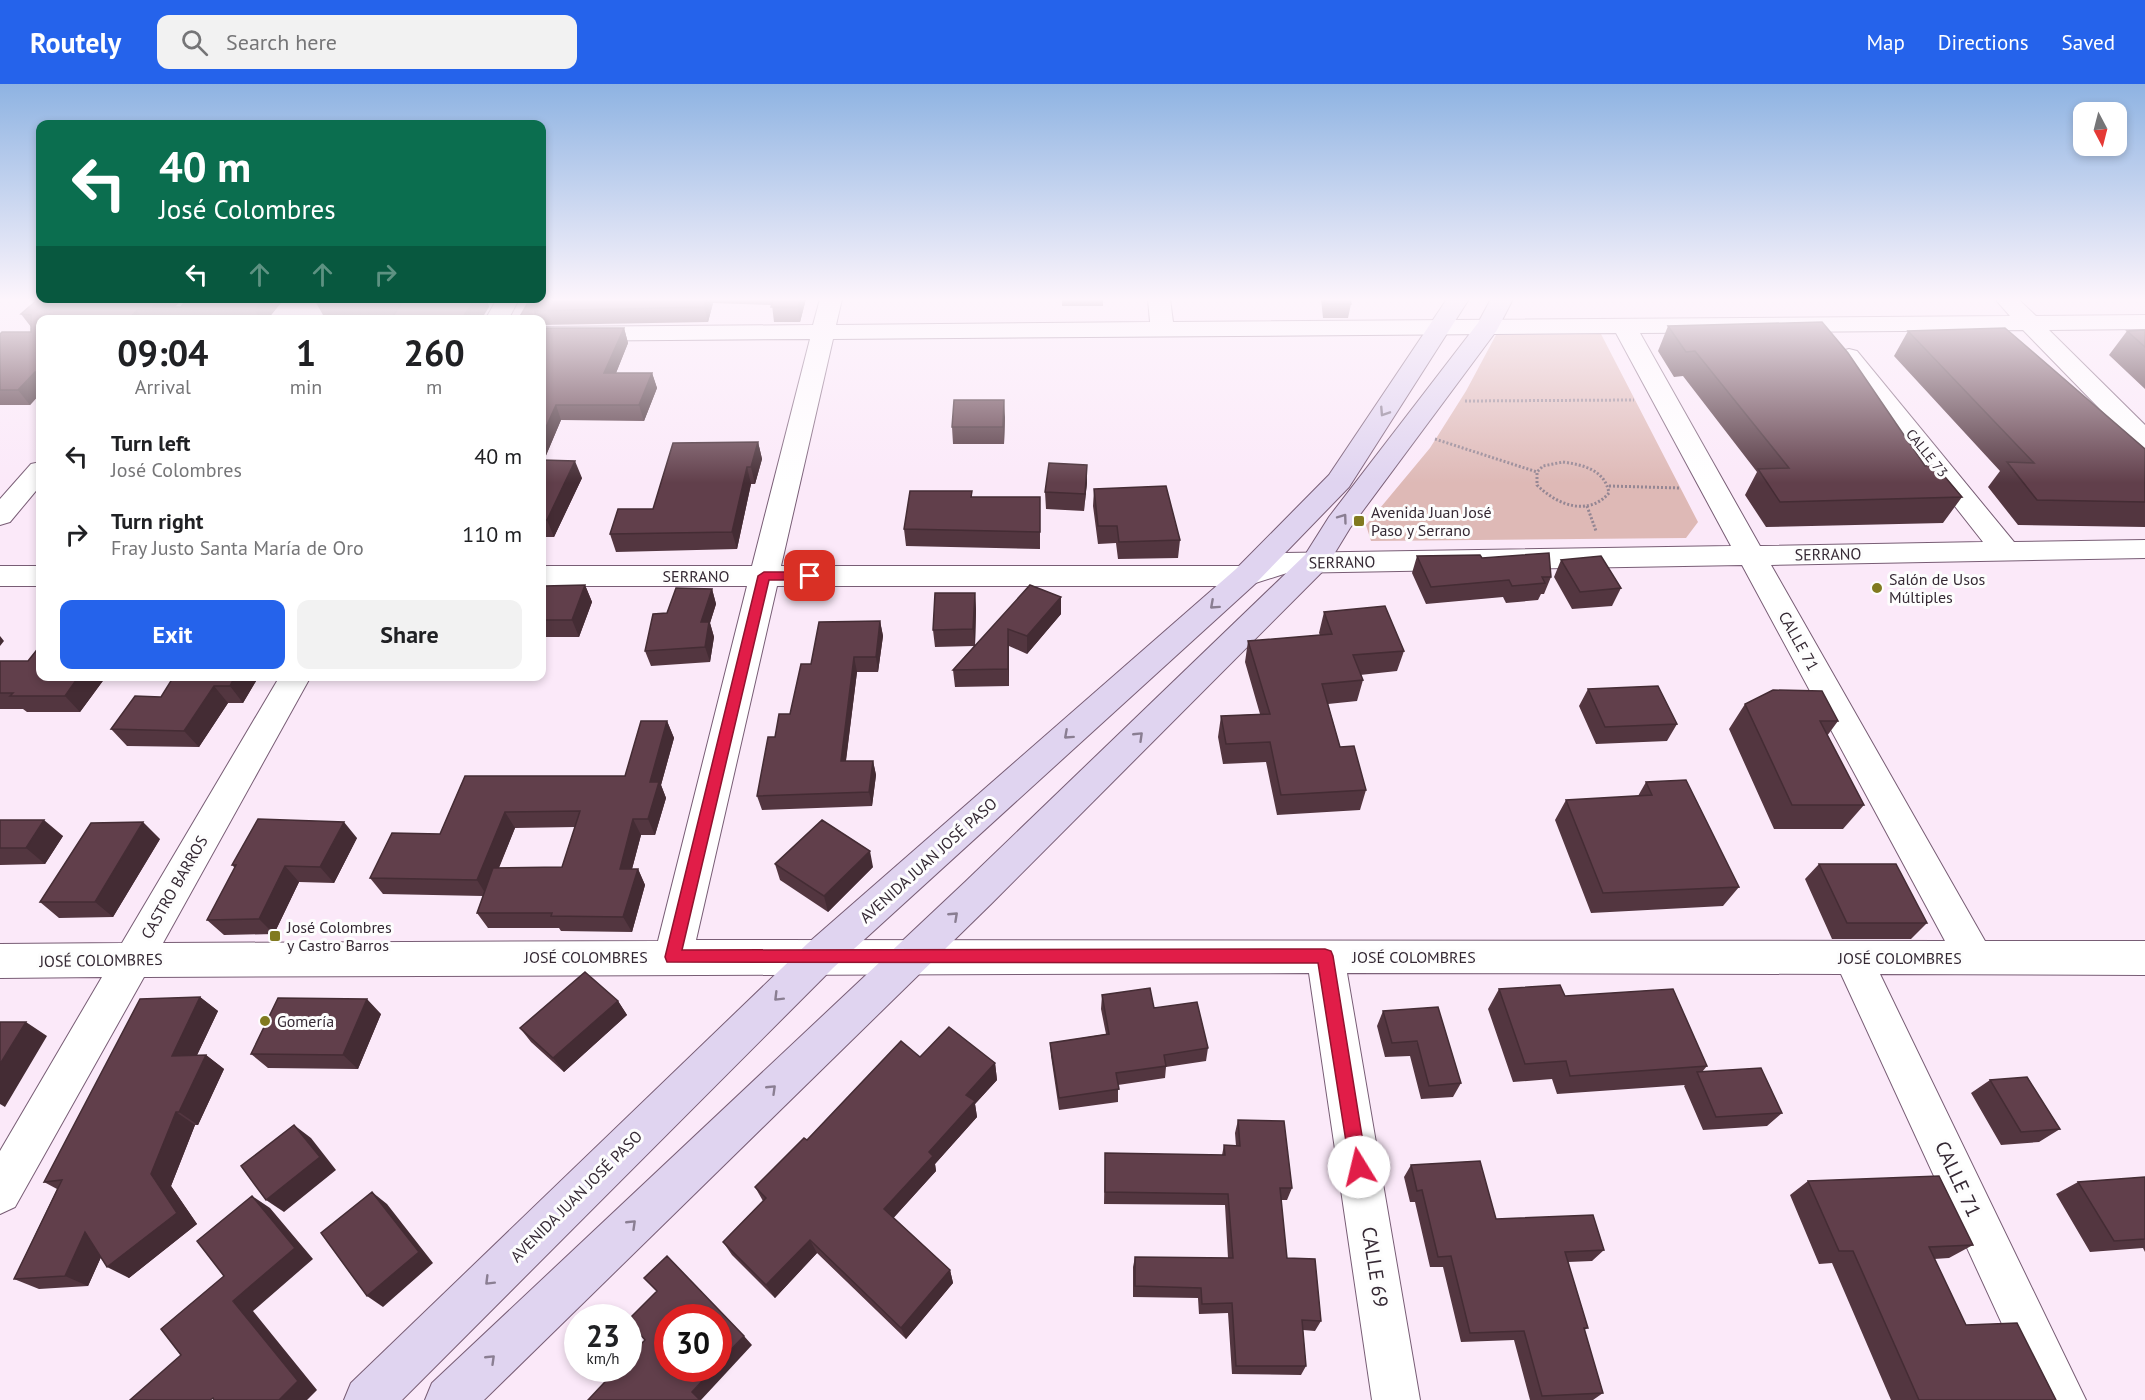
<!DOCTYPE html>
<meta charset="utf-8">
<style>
:root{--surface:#fff;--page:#f2f2f2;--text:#202124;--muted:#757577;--accent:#2563eb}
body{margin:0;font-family:"PT Sans",sans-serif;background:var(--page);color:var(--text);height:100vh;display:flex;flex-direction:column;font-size:22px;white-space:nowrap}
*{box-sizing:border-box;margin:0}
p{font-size:20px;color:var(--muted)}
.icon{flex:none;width:33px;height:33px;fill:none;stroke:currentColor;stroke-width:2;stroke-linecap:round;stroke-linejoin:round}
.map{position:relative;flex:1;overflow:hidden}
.sheet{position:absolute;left:36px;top:231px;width:510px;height:366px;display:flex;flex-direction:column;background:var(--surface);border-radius:12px;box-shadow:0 3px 9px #0003}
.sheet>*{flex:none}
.banner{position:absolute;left:36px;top:36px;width:510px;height:183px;border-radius:12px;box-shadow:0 3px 9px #0003;background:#0b6e4f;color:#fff;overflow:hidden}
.needle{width:39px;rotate:173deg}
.fabs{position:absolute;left:2073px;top:18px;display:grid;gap:12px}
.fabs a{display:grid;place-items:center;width:54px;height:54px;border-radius:12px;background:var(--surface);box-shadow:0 3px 9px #0003;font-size:30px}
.speed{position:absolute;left:564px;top:1220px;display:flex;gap:12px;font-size:30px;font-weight:700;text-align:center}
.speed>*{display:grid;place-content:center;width:78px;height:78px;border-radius:50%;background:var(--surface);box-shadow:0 3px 9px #0003;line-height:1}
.speed small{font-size:15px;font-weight:400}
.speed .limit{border:9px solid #d22;background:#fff;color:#111}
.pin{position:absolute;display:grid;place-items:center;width:51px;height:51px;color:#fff;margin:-26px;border-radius:12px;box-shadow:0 3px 9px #0006}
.me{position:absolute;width:66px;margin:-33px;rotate:351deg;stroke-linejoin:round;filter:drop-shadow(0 0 4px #0008)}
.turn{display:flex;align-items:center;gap:21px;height:126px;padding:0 24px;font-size:27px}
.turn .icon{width:78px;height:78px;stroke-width:2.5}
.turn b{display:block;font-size:42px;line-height:51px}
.lanes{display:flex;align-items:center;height:57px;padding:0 24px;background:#0003;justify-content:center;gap:30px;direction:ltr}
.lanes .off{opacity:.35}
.eta{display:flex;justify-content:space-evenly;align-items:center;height:102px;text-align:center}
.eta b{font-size:36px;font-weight:700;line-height:42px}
.action{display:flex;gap:12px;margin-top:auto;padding:12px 24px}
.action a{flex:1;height:69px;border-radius:12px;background:var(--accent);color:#fff;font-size:24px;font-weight:700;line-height:69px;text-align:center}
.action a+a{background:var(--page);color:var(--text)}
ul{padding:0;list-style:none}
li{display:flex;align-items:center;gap:18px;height:78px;padding:0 24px}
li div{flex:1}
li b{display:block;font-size:22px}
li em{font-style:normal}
header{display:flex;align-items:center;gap:36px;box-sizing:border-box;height:84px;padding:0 30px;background:var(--accent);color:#fff}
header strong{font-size:28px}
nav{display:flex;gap:33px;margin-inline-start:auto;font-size:21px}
.search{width:420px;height:54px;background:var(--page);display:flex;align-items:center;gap:15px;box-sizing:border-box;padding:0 21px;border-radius:12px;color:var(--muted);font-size:22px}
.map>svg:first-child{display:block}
.green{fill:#deb9b6}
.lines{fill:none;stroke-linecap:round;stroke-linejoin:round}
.street-casing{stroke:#785d75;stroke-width:2}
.secondary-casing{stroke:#785d75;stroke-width:2}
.path{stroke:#948693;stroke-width:3;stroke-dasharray:2 2;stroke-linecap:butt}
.street{fill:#fff;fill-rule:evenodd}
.secondary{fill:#e0d4f0;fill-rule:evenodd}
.wall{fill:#533640;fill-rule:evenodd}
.shaded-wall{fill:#442c34}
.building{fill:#613f4b;stroke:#442c34;stroke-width:1.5}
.oneway{stroke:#8a7e92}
.route{fill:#e11d48;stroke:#92132f;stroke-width:1.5}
.poi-dot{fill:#817a20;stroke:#fdfdfd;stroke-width:2}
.labels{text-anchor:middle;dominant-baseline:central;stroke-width:6;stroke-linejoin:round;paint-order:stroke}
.far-street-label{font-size:14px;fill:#352934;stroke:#fdfdfd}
.poi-label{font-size:16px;fill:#352934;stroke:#fdfdfd;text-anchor:start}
.street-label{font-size:16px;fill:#352934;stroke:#fdfdfd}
.near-street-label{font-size:20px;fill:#352934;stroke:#fdfdfd}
</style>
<header>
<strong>Routely</strong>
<div class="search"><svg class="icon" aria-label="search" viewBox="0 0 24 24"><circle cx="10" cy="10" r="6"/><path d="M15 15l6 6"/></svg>Search here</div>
<nav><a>Map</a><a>Directions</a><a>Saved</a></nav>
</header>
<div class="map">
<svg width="2145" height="1316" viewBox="0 0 2145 1316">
<rect width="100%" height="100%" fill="#fbe9f9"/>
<path class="green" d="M1601 250 1698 438 1686 454 1371 457 1366 441 1430 364 1466 307 1496 251Z"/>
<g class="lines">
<defs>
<path id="street" d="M497 215H519L508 236H485Z
M820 215H842L836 241 1150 238 1148 215H1170L1173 238 2010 232 1995 215H2018L2036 232 2145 231V245L2049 246 2145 341V364L2136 362 2023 246 1640 249 1760 462 1983 458 1837 272 1841 267 1849 265 1857 267 2014 458 2145 456V474L1771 481 1985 857H2145V891L1880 890 2086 1316H2037L1841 890 1347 889 1420 1316H1372L1309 889 144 893 15 1123 0 1130V1067L102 893 0 894V860L122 859 280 592H311L163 859 658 857 747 502H542V482H752L810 255 542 257V243L813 241ZM1616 249 1731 462 1285 469 1244 482H781L833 255ZM1742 481 1945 857 696 856 777 502H1246L1287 489Z
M40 378V402L10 438 0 441V415L31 380Z
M0 482H40V502H0Z"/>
<path id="secondary" d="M1447 215H1469L1349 403 1256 499 833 884 402 1316H344L351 1299 807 860 1236 485 1329 391Z
M1491 215H1513L1497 246 1350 444 1325 485 991 820 484 1316H425L432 1299 965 798 1305 471 1329 433 1478 239Z"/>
</defs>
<use href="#street" class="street-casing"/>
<use href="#secondary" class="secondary-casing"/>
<path class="path" d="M1465 317 1634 316
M1435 355 1537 388
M1563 378C1584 381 1605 386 1609 409 1588 433 1557 421 1537 401V388L1543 382Z
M1609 402 1680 404
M1587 422 1596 447"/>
<use href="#street" class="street"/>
<use href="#secondary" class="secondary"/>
</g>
<path class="wall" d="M38 215H182L175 223H181L187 215H284L267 236H40V310L30 321H0V250L31 248V243L21 230Z
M314 215H488L487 217 489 223 393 232 323 231Z
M530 215H806L800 238H774L772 221 713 219 708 238 542 241V236H518Z
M1062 215H1103V222H1062Z
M1321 215H1350L1351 220 1348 234H1323Z
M1668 242 1925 382 1962 413 1943 439 1766 443 1745 411 1757 388 1683 292 1674 293 1658 267Z
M542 244H624L628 259 616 289H652L657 304 644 337 561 336 544 376 582 394 554 453H542Z
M2145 246V305L2109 271 2127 247Z
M1908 247 2145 365V443L2018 441 1988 403 2000 387 1894 272Z
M1005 333 1004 360H953L952 343Z
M758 358 762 375 755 400H751L737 465 616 468 610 450 653 425Z
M1087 398 1084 427 1046 425 1045 408Z
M1094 405 1180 456 1178 474 1118 475 1116 459 1098 460 1093 422Z
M972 407V413H1040V465L906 462 904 445Z
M1417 472 1482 474 1551 493 1544 510H1541L1538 516 1506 519 1503 513 1426 520 1412 489Z
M1561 476 1621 504 1612 522 1572 525 1554 493Z
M585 501 592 518 579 553H542V508Z
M712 505 716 520 710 539 714 553 710 578 651 582 645 567 667 529Z
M975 509 976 526 975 561 1061 513V530L1027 570 1009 562V602L955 603 953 586 974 562 935 563 933 546Z
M1324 528 1404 567 1397 587 1360 591 1363 596 1357 617 1328 620 1340 663 1366 706 1360 726 1277 731 1266 678 1223 680 1218 653 1221 632 1260 630 1245 578 1248 557 1320 551 1319 549Z
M880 537 883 552 878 588H857L846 677H873L876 691 872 722 762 726 757 712 775 653 790 630 811 580Z
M0 577 40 592H104L105 594 80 628H27L23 625H0Z
M259 592 243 619H228L199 663 127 662 111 645 161 613Z
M1588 605 1677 640 1667 657 1596 660 1579 622Z
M1745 620 1838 637 1827 652 1864 721 1843 745H1774L1729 645Z
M667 637 674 654 661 701 666 714 655 751H641L632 785H638L645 801 632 848 561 847 559 844H488L477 829 483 812 383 810 370 794 440 750 465 692H625ZM575 743 562 783 499 784 515 744Z
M1646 698 1739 803 1723 822 1591 829 1555 736 1566 716 1638 712Z
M0 736 63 752 45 780 0 781Z
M357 754 334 799 299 798 274 850 224 851 207 836 235 784 232 781Z
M160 755 113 833 59 834 40 818Z
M775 780 873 783 828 828 780 796Z
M1819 780 1927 839 1911 855H1832L1805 795Z
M1499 905 1565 912 1707 982 1702 988 1782 1029 1767 1042 1703 1046 1684 1002 1685 1001 1557 1010 1552 995 1513 998 1488 925Z
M1102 911 1154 924 1208 964 1206 977 1166 983 1165 994 1118 1001V1018L1059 1026 1051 972 1050 959 1106 950 1101 925Z
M200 913 218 927 197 971H206L224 985 198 1041H195L171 1102 197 1140 129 1194 101 1173 88 1202 39 1205 14 1195 57 1105 44 1098Z
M618 917 627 931 564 988 531 958 520 944Z
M1383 927 1461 999 1453 1013 1421 1015 1410 972 1385 973 1377 942Z
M381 930 358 985 268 984 251 970Z
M920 973 995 979 997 996 975 1020 977 1033 935 1080 936 1087 893 1134 950 1186 953 1199 906 1255 817 1169 775 1214 732 1171 723 1158 763 1117 755 1103 807 1056Z
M1990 996 2060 1045 2039 1058 2001 1061 1971 1009Z
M1238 1036 1292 1104 1287 1116H1281L1287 1174 1321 1237 1315 1247 1303 1246 1306 1282 1301 1291 1232 1290 1228 1229 1199 1230 1198 1214 1133 1213V1183L1135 1173 1228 1174 1225 1121 1104 1120 1105 1069 1222 1071 1224 1061 1236 1062 1235 1049Z
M1411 1081 1496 1135 1604 1166 1592 1177 1568 1178 1588 1244 1584 1246 1603 1309 1593 1316H1530L1514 1256 1461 1258 1443 1183H1430L1415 1118H1410L1404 1093Z
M2145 1093V1168L2143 1164 2090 1168 2056 1110 2078 1098Z
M1808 1097 1973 1161 1949 1174 1934 1175 1966 1241 2056 1316H1891L1832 1179 1819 1180 1790 1111Z"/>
<path class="shaded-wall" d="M160 215H182L172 226 153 223Z
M264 215H284L267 236H260L255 226Z
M475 215H488L487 217 489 223 481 236H461Z
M706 215H711L713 219 708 238 704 223Z
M800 215H806L800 238 798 223Z
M137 226 143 236H128Z
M624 244 628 259 610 304 604 289Z
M35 288 40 295V310L30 321 18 306Z
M652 289 657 304 644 337 639 321Z
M1004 316 1005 333 1004 360 1003 343Z
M556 321 561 336 542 381V352Z
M758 358 762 375 755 400 751 383Z
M575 377 582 394 554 453 547 436Z
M1087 381V398L1084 427 1085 410Z
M747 383 751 400 737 465 732 448Z
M585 501 592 518 579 553 572 536Z
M712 505 716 520 710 539 714 553 710 578 705 563 701 538Z
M975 509 976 526 975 562 973 545Z
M1061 513V530L1027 570V552Z
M880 537 883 552 878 588 876 573Z
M1008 545 1009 562V602L1008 585Z
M0 552 4 557 0 562Z
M854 573 857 588 844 691 841 677Z
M79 592H104L105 594 80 628 65 612Z
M235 592H259L243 619 230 602Z
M214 602 228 619 199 663 184 647Z
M667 637 674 654 661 701 666 714 655 751 648 735 650 698Z
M873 677 876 691 872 722 869 708Z
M505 728 515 744 487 812 477 796Z
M633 735 641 751 628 800 620 785Z
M44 736 63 752 45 780 26 764Z
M143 738 160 755 113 833 95 818Z
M344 738 357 754 334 799 320 783Z
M870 767 873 783 828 828 824 812Z
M285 782 299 798 274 850 259 835Z
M638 785 645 801 632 848 623 833Z
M200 913 218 927 190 986 172 972Z
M367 915 381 930 358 985 343 971Z
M618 917 627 931 564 988 553 974Z
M26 938 47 952 5 1023 0 1020V980Z
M206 971 224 985 198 1041 179 1028Z
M995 979 997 996 975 1020 977 1033 935 1080 936 1087 889 1139 884 1125 966 1011Z
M176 1028 195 1041 171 1102 197 1140 129 1194 107 1183 151 1090Z
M294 1041 311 1054 336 1086 284 1128 266 1116Z
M372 1108 387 1120 433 1179 383 1223 367 1212Z
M252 1112 270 1124 313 1175 253 1227 317 1306 307 1316H279L233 1217Z
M85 1148 107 1160 88 1202 65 1192Z
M810 1156 817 1169 775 1214 766 1201Z
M950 1186 953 1199 906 1255 901 1244Z
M744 1252 752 1261 701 1316H700L692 1308 714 1284H718V1279Z"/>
<path class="building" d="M38 215H160L153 223H181L187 215H264L255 226H137L128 236H40V288H35L18 306H0V250L2 248H31V231L21 230Z
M405 215H475L461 236H390Z
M530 215H706L704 223 535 227 536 236H518Z
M773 215H800L798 223H771Z
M1325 215H1350L1351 220H1325Z
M1822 238 1848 269 1925 382 1935 381 1962 413 1780 418 1758 385 1789 384 1695 267 1686 268 1668 242Z
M542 244H624L604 289H652L639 321H556L542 352Z
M2005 244 2145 365V418L2037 416 2007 378 2034 379 1908 247Z
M2145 246V263L2127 247Z
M954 316H1004L1003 343H952Z
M758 358 751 383H747L732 448 610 450 618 425H653L673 359Z
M542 376 575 377 547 436H542Z
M1049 379 1087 381 1085 410 1045 408Z
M1166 402 1180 456 1119 458 1117 442H1098L1094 405Z
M910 407H972L971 413H1040V448L904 445Z
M1549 469 1551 493H1542L1545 499 1512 502 1509 496 1431 503 1417 472 1480 471 1482 474Z
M1601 472 1621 504 1580 508 1561 476Z
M585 501 572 536H542V508L544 502Z
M1030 501 1061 513 1027 552 1008 545V585L953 586Z
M676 504 712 505 701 538H709L705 563 645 567 653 530 667 529Z
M935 509H975L973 545 933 546Z
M1385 522 1404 567 1353 571 1363 596 1322 600 1340 663 1354 662 1366 706 1281 711 1270 658 1226 660 1221 632 1270 630 1248 557 1332 550 1324 528Z
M880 537 876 573H854L841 677H873L869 708 757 712 768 653H775L779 630H790L801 580H811L819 538Z
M40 562V592H79L65 612H10L13 609H0V577H28Z
M174 592H235L230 602H214L184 647 111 645 135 612 161 613Z
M1658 602 1677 640 1605 643 1588 605Z
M1773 606 1822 607 1838 637H1820L1864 721H1792L1745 620Z
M641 637H667L650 698H659L648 735H633L620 785H638L623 833 551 832 552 829H477L493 784 562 783 580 727 505 728 477 796 370 794 392 749 440 750 465 692H625Z
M1686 696 1739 803 1603 809 1566 716 1652 711 1646 698Z
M258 735 344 738 320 783 285 782 259 835 207 836 236 781H232Z
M0 736H44L26 764H0Z
M822 736 870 767 824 812 775 780Z
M143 738 95 818H40L91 739Z
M1819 780H1896L1927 839H1847Z
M585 888 618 917 553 974 520 944Z
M1560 901 1565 912 1673 905 1707 982 1570 992 1566 977 1525 980 1499 905Z
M1150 904 1154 924 1197 918 1208 964 1164 971 1166 982 1116 989 1119 1005 1059 1014 1050 959 1109 950 1102 911Z
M200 913 172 972 206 971 179 1028H176L151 1090 177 1129 107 1183 85 1148 65 1192 14 1195 62 1096 44 1098 140 915Z
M278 914 367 915 343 971 251 970Z
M1438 923 1461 999 1429 1002 1417 957 1392 959 1383 927Z
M0 938H26L0 980Z
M949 943 995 979 966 1011 975 1017 929 1068 933 1072 884 1125 950 1186 901 1244 810 1156 766 1201 723 1158 766 1114 755 1103 804 1054 807 1056 901 957 920 973Z
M1761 984 1782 1029 1716 1033 1697 988Z
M2027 993 2060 1045 2021 1048 1990 996Z
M1238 1036 1284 1037 1292 1104H1280L1287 1174 1315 1175 1321 1237 1302 1236 1306 1282H1236L1232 1219 1202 1220 1201 1204 1135 1202V1173L1233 1174 1228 1110 1105 1108V1069L1225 1071 1224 1061 1240 1062Z
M294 1041 320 1073 266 1116 241 1082Z
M1480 1077 1496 1135 1593 1131 1604 1166 1565 1168 1588 1244H1584L1603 1309 1542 1312 1524 1247 1470 1249 1451 1172 1438 1173 1422 1106 1417 1107 1411 1081Z
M1939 1092 1973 1161 1929 1163 1966 1241 2017 1239 2056 1316H1919L1853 1167H1839L1808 1097Z
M2145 1093V1155L2114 1157 2078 1098Z
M372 1108 419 1168 367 1212 321 1149Z
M252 1112 295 1164 233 1217 298 1297 279 1316H214L213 1314 210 1316H130L181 1271 161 1245 224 1192 197 1157Z
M667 1172 744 1252 718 1279V1233H668V1284H714L692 1308 700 1316H588L618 1284H628V1273L645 1256 628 1236 657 1207 644 1194Z"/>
<defs><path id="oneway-chevron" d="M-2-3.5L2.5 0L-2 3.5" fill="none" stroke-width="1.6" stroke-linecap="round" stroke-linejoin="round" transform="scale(1.5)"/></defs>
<g class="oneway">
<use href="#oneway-chevron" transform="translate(1384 328) rotate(123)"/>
<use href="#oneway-chevron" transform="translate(1343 434) rotate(-54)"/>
<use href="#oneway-chevron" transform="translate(1214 521) rotate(138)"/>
<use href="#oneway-chevron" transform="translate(1068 651) rotate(138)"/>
<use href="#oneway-chevron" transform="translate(1139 652) rotate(-44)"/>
<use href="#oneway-chevron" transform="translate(954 832) rotate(-43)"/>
<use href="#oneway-chevron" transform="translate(778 913) rotate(135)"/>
<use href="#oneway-chevron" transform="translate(772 1005) rotate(-44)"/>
<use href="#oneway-chevron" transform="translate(632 1140) rotate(-44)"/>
<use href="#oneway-chevron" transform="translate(489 1197) rotate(135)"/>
<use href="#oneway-chevron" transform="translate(491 1275) rotate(-44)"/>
</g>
<linearGradient id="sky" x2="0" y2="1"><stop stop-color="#8eb3e2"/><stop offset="0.54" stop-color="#fdf5fc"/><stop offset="1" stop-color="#fdf5fc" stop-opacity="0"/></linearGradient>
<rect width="2145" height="399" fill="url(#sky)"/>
<path class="route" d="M764 488H810L816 492 810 496H769L682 866 1325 865 1331 867 1333 872 1367 1083 1365 1089 1359 1091 1352 1089 1350 1083 1318 879 667 878 665 873 758 492Z"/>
<g class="poi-dot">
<rect x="1353" y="431" width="12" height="12" rx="3"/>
<circle cx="1877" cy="504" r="6"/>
<rect x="269" y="846" width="12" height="12" rx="3"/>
<circle cx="265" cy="937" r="6"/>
</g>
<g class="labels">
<g class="far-street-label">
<text transform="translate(1927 369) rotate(51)">CALLE 73</text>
</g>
<g class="poi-label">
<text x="1371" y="428">Avenida Juan José<tspan x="1371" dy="18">Paso y Serrano</tspan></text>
<text x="1889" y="495">Salón de Usos<tspan x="1889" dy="18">Múltiples</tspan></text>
<text x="287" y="843">José Colombres<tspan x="287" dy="18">y Castro Barros</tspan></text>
<text x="277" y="937">Gomería</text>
</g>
<g class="street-label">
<text transform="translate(1828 470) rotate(-1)">SERRANO</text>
<text transform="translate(1342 478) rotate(-1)">SERRANO</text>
<text x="696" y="492">SERRANO</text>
<text transform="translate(1799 557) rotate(61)">CALLE 71</text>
<text transform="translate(928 776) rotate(-42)">AVENIDA JUAN JOSÉ PASO</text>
<text transform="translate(174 803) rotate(-60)">CASTRO BARROS</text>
<text x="586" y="873">JOSÉ COLOMBRES</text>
<text x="1414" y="873">JOSÉ COLOMBRES</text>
<text x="1900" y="874">JOSÉ COLOMBRES</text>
<text transform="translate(101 876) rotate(-1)">JOSÉ COLOMBRES</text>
<text transform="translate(576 1112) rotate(-45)">AVENIDA JUAN JOSÉ PASO</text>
</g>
<g class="near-street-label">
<text transform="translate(1958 1095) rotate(65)">CALLE 71</text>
<text transform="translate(1375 1183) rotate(81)">CALLE 69</text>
</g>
</g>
</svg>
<div class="fabs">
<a><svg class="needle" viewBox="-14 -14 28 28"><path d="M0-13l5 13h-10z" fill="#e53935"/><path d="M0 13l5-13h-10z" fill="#757577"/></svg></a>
</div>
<div class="speed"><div>23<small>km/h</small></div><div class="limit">30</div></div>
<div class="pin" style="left:810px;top:492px;background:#d93025"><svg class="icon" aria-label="arrive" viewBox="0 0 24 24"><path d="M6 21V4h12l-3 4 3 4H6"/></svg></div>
<svg class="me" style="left:1359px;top:1083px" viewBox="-20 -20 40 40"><circle r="19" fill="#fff"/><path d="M0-13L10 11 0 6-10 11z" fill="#e11d48"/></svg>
<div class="banner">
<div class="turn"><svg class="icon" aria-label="left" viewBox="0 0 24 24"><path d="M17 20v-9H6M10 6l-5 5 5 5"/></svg><div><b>40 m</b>José Colombres</div></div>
<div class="lanes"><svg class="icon" aria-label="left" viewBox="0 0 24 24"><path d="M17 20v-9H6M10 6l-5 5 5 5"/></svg><svg class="icon off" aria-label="ahead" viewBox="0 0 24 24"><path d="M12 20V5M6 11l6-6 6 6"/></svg><svg class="icon off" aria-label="ahead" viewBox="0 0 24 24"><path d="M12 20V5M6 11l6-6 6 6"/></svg><svg class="icon off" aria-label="right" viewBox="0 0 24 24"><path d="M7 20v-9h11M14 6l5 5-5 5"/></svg></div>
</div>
<section class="sheet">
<div class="eta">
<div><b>09:04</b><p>Arrival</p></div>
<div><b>1</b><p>min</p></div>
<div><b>260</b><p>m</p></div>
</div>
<ul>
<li><svg class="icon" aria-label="left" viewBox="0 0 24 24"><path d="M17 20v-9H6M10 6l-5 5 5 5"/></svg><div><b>Turn left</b><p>José Colombres</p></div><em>40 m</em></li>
<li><svg class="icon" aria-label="right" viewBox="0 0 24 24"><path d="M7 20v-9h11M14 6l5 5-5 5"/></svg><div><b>Turn right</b><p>Fray Justo Santa María de Oro</p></div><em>110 m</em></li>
</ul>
<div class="action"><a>Exit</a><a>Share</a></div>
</section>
</div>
